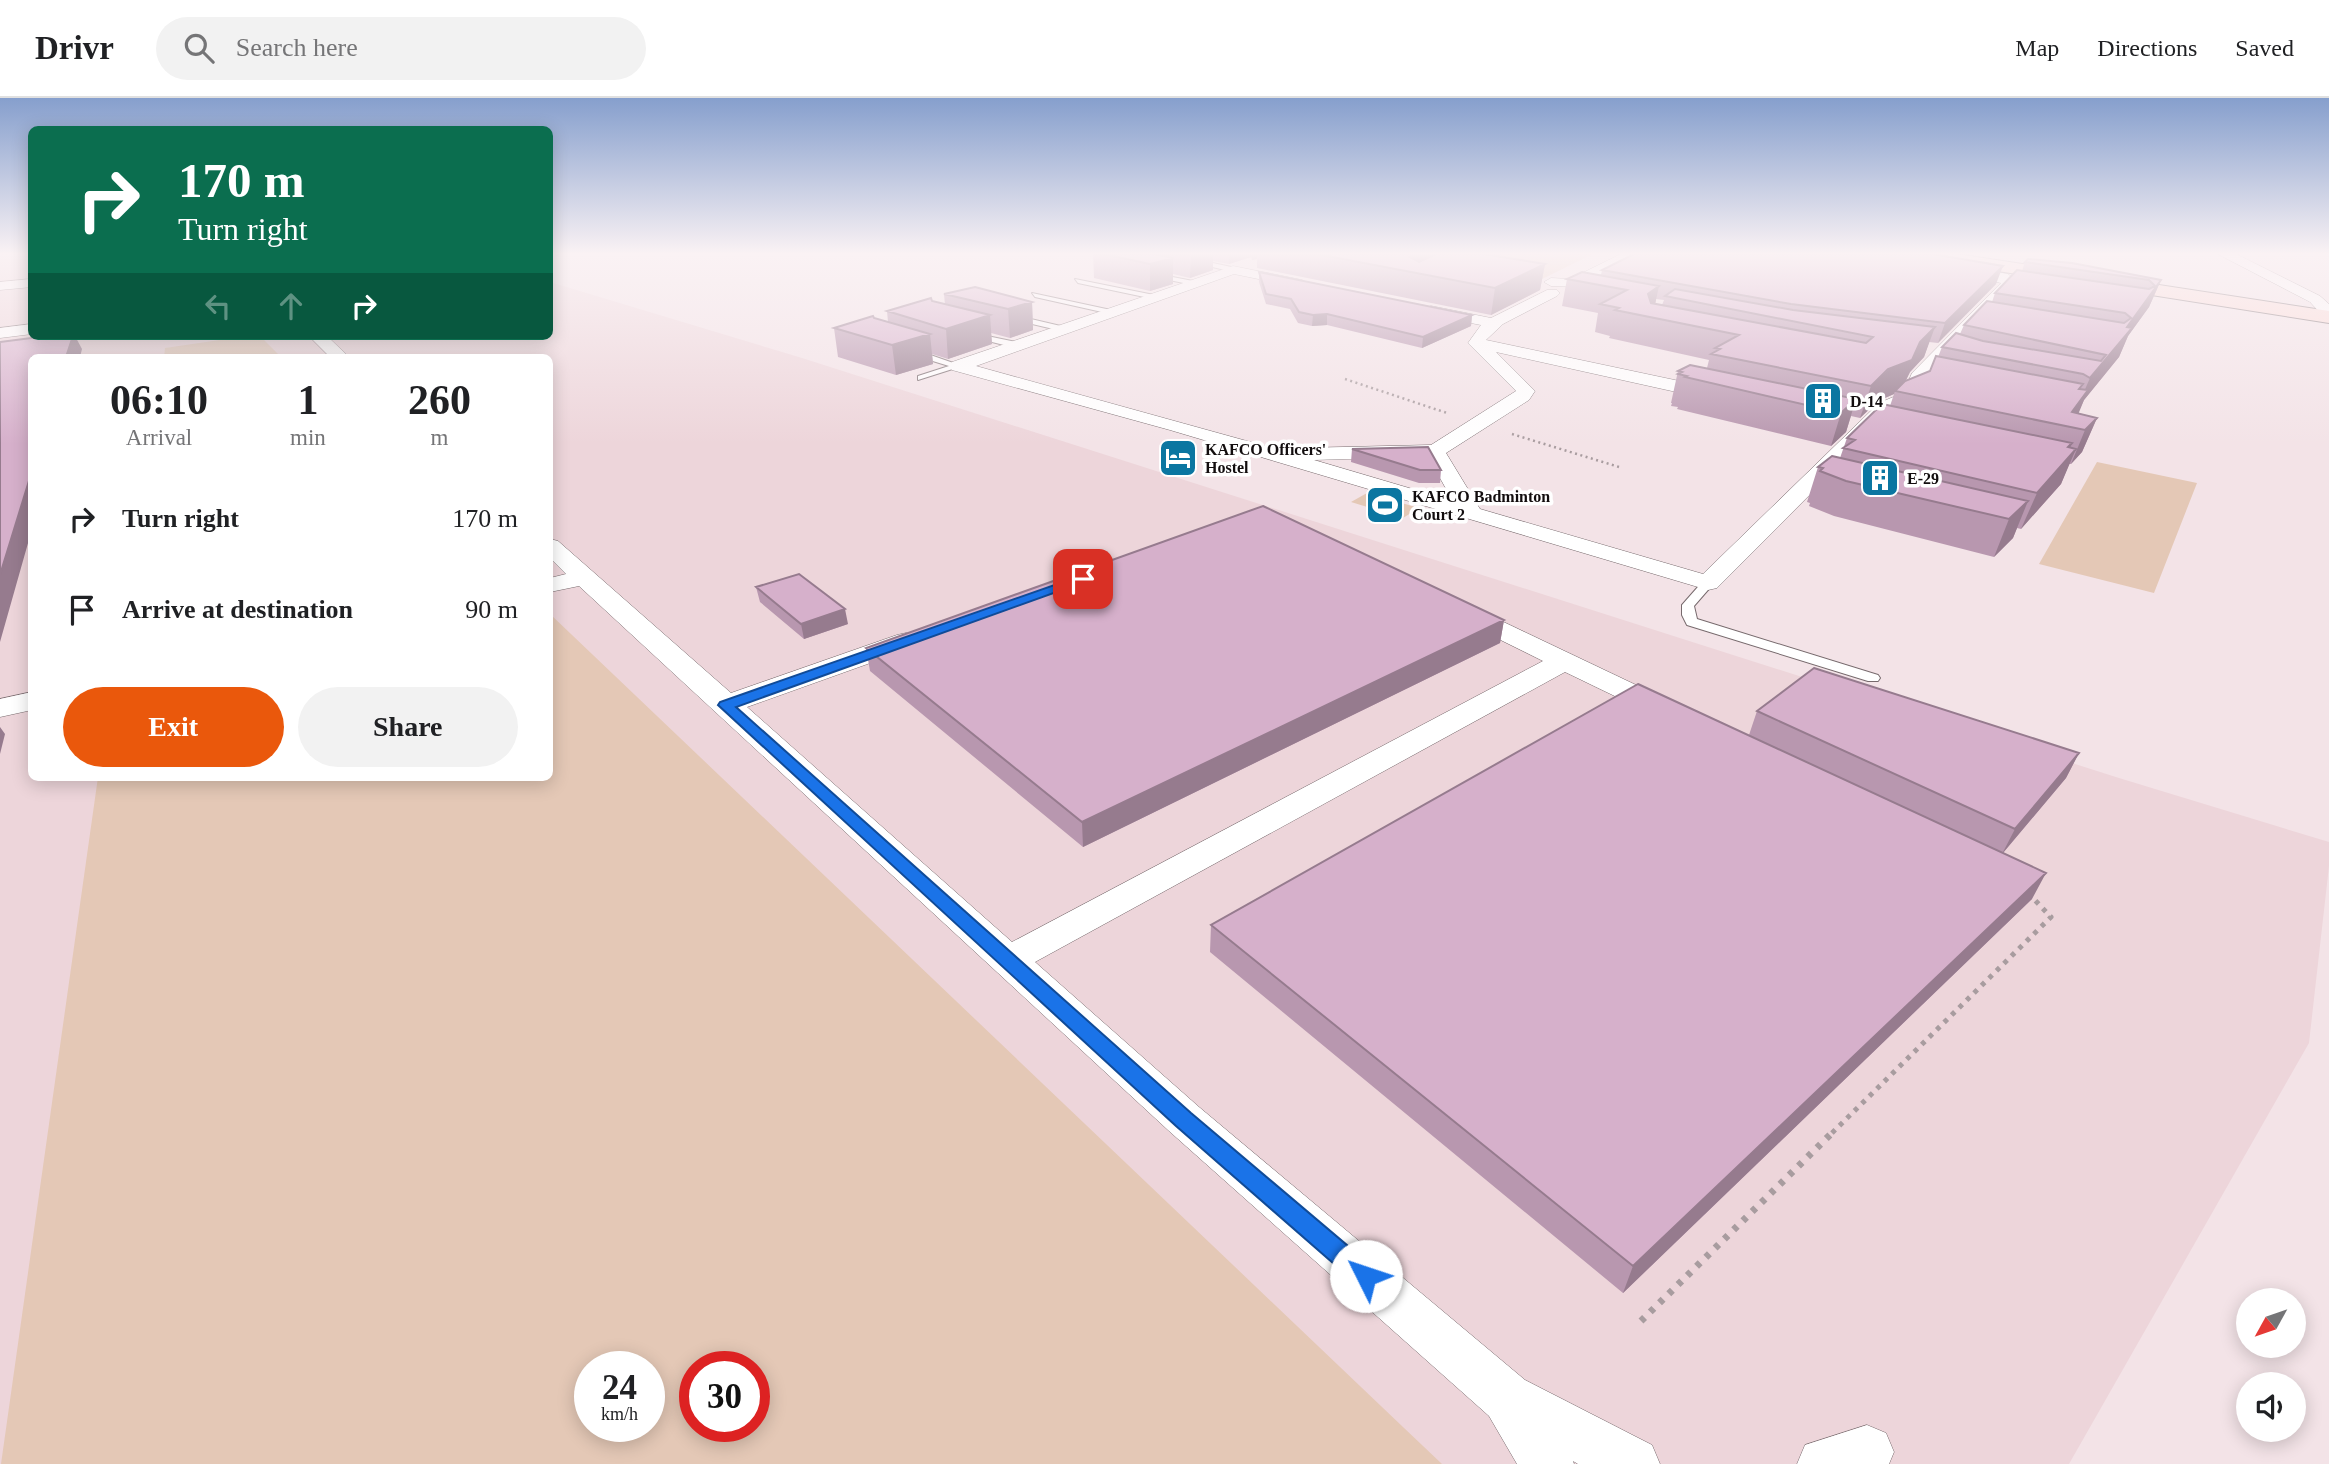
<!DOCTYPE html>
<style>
:root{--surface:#fff;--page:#f2f2f2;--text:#202124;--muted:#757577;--line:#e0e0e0;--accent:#ea580c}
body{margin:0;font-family:"Times New Roman",serif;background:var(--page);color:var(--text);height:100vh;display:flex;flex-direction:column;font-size:26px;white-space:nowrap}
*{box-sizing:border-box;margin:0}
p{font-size:23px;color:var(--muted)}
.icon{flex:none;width:38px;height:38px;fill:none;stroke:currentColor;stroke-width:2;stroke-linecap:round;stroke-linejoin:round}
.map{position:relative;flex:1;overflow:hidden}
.side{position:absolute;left:28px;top:256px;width:525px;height:427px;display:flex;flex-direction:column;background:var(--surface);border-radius:10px;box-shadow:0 4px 18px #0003}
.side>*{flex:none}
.banner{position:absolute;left:28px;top:28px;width:525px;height:214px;border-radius:10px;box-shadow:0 4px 18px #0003;background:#0b6e4f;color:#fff;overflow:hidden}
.needle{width:46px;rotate:230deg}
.fabs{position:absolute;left:2236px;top:1190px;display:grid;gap:14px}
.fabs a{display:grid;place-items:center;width:70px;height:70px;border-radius:50%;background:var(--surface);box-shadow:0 4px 18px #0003;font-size:35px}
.speed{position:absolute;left:574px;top:1253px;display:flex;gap:14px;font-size:35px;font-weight:700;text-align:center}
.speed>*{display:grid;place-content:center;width:91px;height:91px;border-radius:50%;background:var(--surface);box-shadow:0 4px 18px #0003;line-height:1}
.speed small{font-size:18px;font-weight:400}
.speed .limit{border:10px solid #d22;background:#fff;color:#111}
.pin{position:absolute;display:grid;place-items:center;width:60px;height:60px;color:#fff;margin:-30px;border-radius:14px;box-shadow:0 4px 10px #0006}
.me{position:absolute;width:77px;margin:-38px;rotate:311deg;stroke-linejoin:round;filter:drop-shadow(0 0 5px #0008)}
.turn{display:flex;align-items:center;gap:24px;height:147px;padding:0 35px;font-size:32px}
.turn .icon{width:91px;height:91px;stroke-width:2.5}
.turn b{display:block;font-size:49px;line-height:60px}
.lanes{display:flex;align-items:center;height:66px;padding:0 35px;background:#0003;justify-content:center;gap:35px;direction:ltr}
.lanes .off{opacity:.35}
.eta{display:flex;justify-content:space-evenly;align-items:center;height:119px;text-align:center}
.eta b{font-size:42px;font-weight:600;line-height:49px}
.button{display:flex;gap:14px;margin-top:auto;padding:14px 35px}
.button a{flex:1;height:80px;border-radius:42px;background:var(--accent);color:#fff;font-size:28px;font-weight:600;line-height:80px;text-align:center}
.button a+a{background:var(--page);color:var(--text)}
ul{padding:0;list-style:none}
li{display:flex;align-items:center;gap:21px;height:91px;padding:0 35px}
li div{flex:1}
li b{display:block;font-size:26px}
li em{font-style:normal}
header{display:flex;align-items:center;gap:42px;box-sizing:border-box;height:98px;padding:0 35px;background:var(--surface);border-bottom:2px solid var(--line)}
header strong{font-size:33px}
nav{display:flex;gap:38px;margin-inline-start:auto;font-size:24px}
.search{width:490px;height:63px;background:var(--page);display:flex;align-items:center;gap:18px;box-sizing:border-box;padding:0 24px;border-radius:38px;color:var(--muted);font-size:26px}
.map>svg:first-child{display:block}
.built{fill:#edd5da;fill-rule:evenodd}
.green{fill:#e4c8b6;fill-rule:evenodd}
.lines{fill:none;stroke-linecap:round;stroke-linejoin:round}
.service-casing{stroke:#776a6d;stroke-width:2}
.minor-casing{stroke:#776a6d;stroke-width:1}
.secondary-casing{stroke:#776a6d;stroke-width:2}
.path-far2{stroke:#a89c9f;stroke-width:2.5;stroke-dasharray:2 3.5;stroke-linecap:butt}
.path-far1{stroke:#a89c9f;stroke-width:5;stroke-dasharray:4.5 6;stroke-linecap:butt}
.path{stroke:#a89c9f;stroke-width:7;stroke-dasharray:5 8;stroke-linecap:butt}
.service{fill:#fff;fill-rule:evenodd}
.minor{fill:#fff;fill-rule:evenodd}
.secondary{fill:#fcdad6;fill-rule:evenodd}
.wall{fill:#b897af;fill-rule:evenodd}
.shaded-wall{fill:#967b8e}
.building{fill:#d6b0cb;stroke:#967b8e;stroke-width:2}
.route{fill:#1a73e8;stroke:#114b97;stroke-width:2}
.labels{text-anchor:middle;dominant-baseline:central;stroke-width:7;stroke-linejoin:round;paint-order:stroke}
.far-poi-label{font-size:16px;font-weight:bold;fill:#120d0e;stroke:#fff;text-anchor:start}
</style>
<header>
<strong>Drivr</strong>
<div class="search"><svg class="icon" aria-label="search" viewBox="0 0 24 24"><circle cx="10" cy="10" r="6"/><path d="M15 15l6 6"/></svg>Search here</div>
<nav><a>Map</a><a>Directions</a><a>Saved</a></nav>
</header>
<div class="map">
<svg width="2329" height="1366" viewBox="0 0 2329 1366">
<rect width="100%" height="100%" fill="#f3e3e7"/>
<path class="built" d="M0 154H31L32 238H550V184L802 260 2119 680 2329 744V768L2309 945 2069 1366H0ZM32 259H550V679H32ZM590 1269H649V1328H590ZM695 1269H754V1328H695Z"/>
<path class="green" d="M1421 154H1597L1538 183 1409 159Z
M247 238H260L281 259H164L165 250Z
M2097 364 2197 385 2154 495 2039 466Z
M1367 395 1419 410 1403 420 1351 404Z
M550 516 1403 1329 1442 1366H1L98 679H550ZM590 1269H649V1328H590ZM695 1269H754V1328H695Z"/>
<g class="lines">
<defs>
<path id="service" d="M1194 161 1236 170 1237 172 1233 174 1192 164Z
M1152 175 1193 183 1197 185 1193 187 1155 179Z
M1075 181 1154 197 1158 199 1154 201 1078 185Z
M1032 195 1111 212 1115 214 1111 216 1035 199Z
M1014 217 1065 229 1066 231 1062 233 1011 221Z
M968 234 1016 244 1020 247 1016 250 968 238Z
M910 252H916L962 268 918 282V278L949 268 910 256Z
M1708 481 1714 485 1694 508 1697 521 1878 577 1880 580 1878 583H1868L1687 527 1682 517V507L1704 482Z"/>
<path id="minor" d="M550 154H564L550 160Z
M1625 154H1644L1577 189 1551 188 1544 184 1551 180 1570 181Z
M2214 154H2232L2320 198 2329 206V220L2323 218 2310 204Z
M1956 167 2008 176 2017 184 1926 281 1918 302 1893 313 1717 490 1708 492 1170 332 952 272 949 268 952 264 1233 168 1302 182 1309 186 1302 190 1234 176 976 268 1290 355 1300 350 1431 347 1516 293 1468 245 1481 227 1425 216 1423 213 1425 210 1431 208 1491 220 1547 192H1557L1560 195 1557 198 1503 226 1486 242 1717 291 1726 297 1717 303 1496 254 1535 293 1529 302 1446 355 1480 411 1703 476 1879 305 1903 295 1912 275 2001 185 1951 174V168ZM1428 359 1453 403 1314 362Z
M32 181V189L0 192V184Z
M32 226V236L0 240V230Z
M309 238H327L349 259H330Z
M550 441 558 443 731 595 897 537 906 535 915 537 919 543 915 549 747 609 1012 844 1543 563 1454 519 1450 514 1454 509 1463 506 1472 509 1676 606 1681 612 1676 618 1666 621 1656 618 1565 574 1035 864 1199 1009 1525 1282 1652 1347 1660 1366H1578L1573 1363 1574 1366H1517L1489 1318 1169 1033 579 488 550 494V480L566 476 550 460Z
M32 594V612L0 619V601Z
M1867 1327 1886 1335 1894 1354 1889 1366H1797L1805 1347Z"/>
<path id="secondary" d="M1901 154H1944L2329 213V225L1909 159Z"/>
</defs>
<use href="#service" class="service-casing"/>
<use href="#minor" class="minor-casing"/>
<use href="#secondary" class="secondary-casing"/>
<path class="path-far2" d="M1345 281 1447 315
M1512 336 1619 369"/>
<path class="path-far1" d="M1832 1035 2051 819 2029 796"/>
<path class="path" d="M1641 1223 1834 1033"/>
<use href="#service" class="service"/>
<use href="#minor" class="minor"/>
<use href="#secondary" class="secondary"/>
</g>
<path class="wall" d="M1093 154H1430V159L1545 166 1540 192 1491 217 1257 170V161L1252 162 1251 159 1229 166 1213 163V172L1190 180 1173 176V186L1150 193 1094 180Z
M2025 164 2161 182 2149 209 2128 238 2119 259 2084 302 2078 315 2097 320 2082 354 2071 366H2069L2061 386 2021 431 2017 430 2013 440 1994 459 1834 418 1809 408 1810 405 1807 404 1818 369 1840 360 1847 340 1890 308 1894 296 1878 303 1860 320 1851 318 1846 334 1831 348 1677 311 1678 309 1671 308 1672 305H1671L1678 273 1707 270 1709 262 1609 240 1610 238 1595 234 1598 215 1562 208 1567 181 1601 177 1602 172 1996 186 1938 245 1929 244 1924 259 1910 274 1905 283 1930 273 1938 259 1942 249 1960 236 1964 227 1992 204 1995 195 2022 173ZM1656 201 1664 202 1662 207 1655 206Z
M1259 174 1472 217 1471 228 1422 250 1327 227 1312 228 1298 225 1290 211 1266 206 1259 184Z
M944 196 1032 204 1033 232 1010 240 991 235 992 246 948 261 932 256 933 266 896 277 838 259 834 230 874 220 888 224 887 213 932 203 945 207Z
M1352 351 1441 372 1440 385H1419L1351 364Z
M756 489 848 526 804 541 760 504Z
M1504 522 1500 545 1083 749 870 573 866 550Z
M1757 613 2079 655 2066 680 2003 755 2032 801 1623 1195 1210 854 1211 827 1863 691 1749 637Z"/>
<path class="shaded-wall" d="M1191 154H1213V172L1190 180Z
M1230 154H1251V159L1229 166Z
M1253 154H1257V161L1252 162Z
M1419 154H1430L1428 173 1410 159Z
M1173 160V186L1150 193V166Z
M1545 166 1540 192 1491 217 1495 190Z
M2003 168 1996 186 1938 245 1945 225Z
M2161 182 2149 209 2128 238 2119 259 2084 302 2075 324 2072 314 2079 305 2090 280Z
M1659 188 1653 216 1648 196Z
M1032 204 1033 232 1010 240 1008 211Z
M1327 216V227L1312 228 1313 217Z
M990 217 992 246 948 261 946 231Z
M1472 217 1471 228 1422 250 1423 239Z
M1935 229 1924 259 1910 274 1901 293H1895L1894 296 1878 303 1860 320 1871 288Z
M930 236 933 266 896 277 892 247Z
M73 238H75L82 251 80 259H66Z
M1856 301 1846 334 1831 348 1841 315Z
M2097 320 2082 354 2071 366 2085 332Z
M2072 345 2064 364 2076 351 2061 386 2021 431 2037 395Z
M32 373V431L0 544V477Z
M2028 403 2013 440 1994 459 2009 421Z
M845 511 848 526 804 541 801 526Z
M1504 522 1500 545 1083 749 1082 724Z
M0 629 5 636 0 656Z
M2079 655 2066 680 2002 756 2015 731Z
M2046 775 2032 801 1623 1195 1633 1168Z"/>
<path class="building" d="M1094 154H1146L1173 160 1150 166Z
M1306 154H1419L1410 159 1419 164 1440 154H1472L1545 166 1495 190Z
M1638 154H1866L1881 156 1883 154H1921L2003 168 1945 225 1791 206 1602 172Z
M2028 161 2072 165 2161 182 2127 229 2132 230 2090 280 2083 276 1942 249 1956 235 1983 243 2101 263 2106 257 1964 227 1987 203 2124 225 2131 220 2125 215 1995 195 2017 172 2149 191 2155 188 2149 182 2025 164Z
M1259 174 1472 217 1423 239 1327 216 1313 217 1299 214 1291 201 1266 196Z
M1582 174 1659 188 1648 196 1651 205 1866 245 1873 239 1665 198 1675 191 1793 212 1935 229 1920 244 1912 262 1888 271 1871 288 1711 256 1720 251 1715 250 1739 237 1615 212 1619 210 1600 206 1627 192 1567 181Z
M975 189 1032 204 1008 211 944 196Z
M931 200 932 203 990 217 946 231 887 213Z
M873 218 874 220 930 236 892 247 834 230Z
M47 238H73L66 259H32V373L0 477V244Z
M1936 258 2083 286 2079 291 2088 292 2072 314 2097 320 2085 332 1895 293 1905 283 1930 273Z
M1690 267 1856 301 1841 315 1685 279 1687 278 1678 276 1682 274 1678 273Z
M1882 306 2072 345 2068 349 2076 351 2037 395 1843 350 1855 342 1847 340Z
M1428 349 1441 372H1420L1352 351Z
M1832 358 2028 403 2009 421 1846 383 1820 373 1823 370 1818 369Z
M1263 408 1504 522 1082 724 866 550Z
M799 476 845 511 801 526 756 489Z
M1814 570 2079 655 2015 731 1757 613Z
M1638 586 2046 775 1633 1168 1211 827Z"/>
<linearGradient id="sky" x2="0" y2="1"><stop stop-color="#869fcd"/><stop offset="0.45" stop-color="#faf2f4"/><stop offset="1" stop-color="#faf2f4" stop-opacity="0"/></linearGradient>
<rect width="2329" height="346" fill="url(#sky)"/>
<path class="route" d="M1083 477 1087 478V483L736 609 1191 1015 1374 1170 1378 1178 1374 1186 1366 1189 1357 1186 1176 1028 718 607 720 604Z"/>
<defs>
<symbol id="building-square" viewBox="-11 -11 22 22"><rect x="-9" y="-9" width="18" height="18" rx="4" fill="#0b76a1" stroke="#fff"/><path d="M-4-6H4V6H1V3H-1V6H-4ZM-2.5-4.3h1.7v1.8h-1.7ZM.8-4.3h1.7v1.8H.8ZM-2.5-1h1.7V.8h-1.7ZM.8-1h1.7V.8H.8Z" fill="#fff"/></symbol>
<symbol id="hotel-square" viewBox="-11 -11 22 22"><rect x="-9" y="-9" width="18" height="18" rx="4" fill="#0b76a1" stroke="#fff"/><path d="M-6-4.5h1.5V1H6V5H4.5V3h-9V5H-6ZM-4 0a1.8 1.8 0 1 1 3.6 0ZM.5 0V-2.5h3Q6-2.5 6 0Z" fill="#fff"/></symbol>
<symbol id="stadium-square" viewBox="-11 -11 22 22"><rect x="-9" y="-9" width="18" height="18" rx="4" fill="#0b76a1" stroke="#fff"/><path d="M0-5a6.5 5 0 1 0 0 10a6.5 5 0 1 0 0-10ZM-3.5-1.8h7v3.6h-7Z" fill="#fff"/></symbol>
</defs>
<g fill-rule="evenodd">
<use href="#building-square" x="1801" y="281" width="44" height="44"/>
<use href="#hotel-square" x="1156" y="338" width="44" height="44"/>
<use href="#building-square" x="1858" y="358" width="44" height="44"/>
<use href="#stadium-square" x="1363" y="385" width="44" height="44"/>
</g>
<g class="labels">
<g class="far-poi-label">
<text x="1850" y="303">D-14</text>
<text x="1205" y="351">KAFCO Officers'<tspan x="1205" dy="18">Hostel</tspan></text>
<text x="1907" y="380">E-29</text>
<text x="1412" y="398">KAFCO Badminton<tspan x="1412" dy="18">Court 2</tspan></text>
</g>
</g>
</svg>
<div class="fabs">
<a><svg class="needle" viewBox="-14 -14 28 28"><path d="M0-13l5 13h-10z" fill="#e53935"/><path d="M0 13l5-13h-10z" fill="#757577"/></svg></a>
<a><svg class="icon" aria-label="sound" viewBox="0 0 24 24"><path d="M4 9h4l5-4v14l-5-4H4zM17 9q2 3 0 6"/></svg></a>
</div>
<div class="speed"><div>24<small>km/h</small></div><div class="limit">30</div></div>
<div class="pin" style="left:1083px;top:481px;background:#d93025"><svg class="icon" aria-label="arrive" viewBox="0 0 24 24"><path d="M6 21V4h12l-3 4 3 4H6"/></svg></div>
<svg class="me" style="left:1366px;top:1178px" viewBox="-20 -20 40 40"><circle r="19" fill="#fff"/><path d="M0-13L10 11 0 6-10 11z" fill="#1a73e8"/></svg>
<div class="banner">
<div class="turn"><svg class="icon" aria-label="right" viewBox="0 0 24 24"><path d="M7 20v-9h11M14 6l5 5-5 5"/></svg><div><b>170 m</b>Turn right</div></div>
<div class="lanes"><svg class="icon off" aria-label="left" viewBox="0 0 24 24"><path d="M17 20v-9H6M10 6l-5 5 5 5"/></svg><svg class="icon off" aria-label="ahead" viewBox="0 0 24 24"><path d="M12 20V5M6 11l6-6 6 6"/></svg><svg class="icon" aria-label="right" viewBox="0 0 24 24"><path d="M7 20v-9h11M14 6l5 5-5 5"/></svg></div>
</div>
<section class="side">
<div class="eta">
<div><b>06:10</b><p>Arrival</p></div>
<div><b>1</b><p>min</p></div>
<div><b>260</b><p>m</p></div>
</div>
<ul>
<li><svg class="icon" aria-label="right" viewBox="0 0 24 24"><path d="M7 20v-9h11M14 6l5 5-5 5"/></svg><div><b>Turn right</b></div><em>170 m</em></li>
<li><svg class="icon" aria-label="arrive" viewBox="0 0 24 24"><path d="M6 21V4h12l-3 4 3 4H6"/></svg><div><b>Arrive at destination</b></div><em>90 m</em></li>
</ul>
<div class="button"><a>Exit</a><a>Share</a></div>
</section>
</div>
